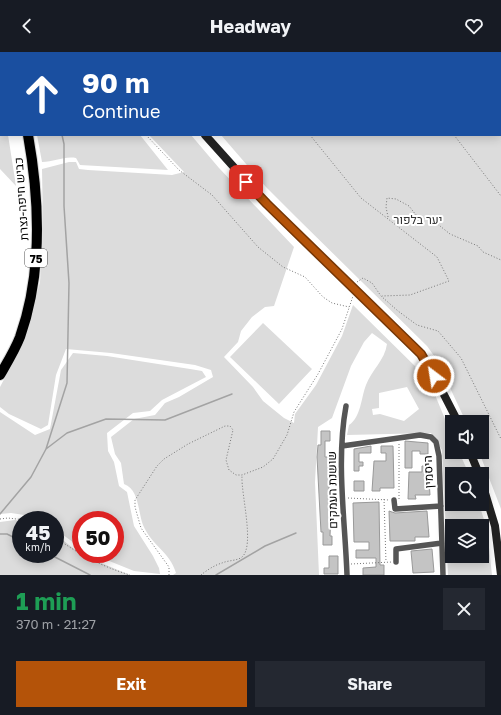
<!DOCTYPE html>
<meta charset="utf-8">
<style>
:root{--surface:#171b24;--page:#242831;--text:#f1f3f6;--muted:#9ea1a6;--accent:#b45309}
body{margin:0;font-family:"Golos Text",Heebo,sans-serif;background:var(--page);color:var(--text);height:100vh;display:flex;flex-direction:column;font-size:15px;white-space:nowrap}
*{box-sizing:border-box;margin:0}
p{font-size:13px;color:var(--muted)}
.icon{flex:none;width:22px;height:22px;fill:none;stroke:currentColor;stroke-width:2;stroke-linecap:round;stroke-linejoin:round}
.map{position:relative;height:523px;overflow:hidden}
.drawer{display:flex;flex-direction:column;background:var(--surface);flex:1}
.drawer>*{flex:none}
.guide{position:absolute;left:0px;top:0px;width:501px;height:84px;box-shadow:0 2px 10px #0003;background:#1a4fa0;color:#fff;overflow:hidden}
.fabs{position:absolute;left:445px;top:363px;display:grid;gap:8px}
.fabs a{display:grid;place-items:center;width:44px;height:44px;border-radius:0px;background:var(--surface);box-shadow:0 2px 10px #0003;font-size:20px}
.speed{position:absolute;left:12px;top:459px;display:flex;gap:8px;font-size:20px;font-weight:700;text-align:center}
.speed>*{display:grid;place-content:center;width:52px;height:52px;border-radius:50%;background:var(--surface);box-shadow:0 2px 10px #0003;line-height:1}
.speed small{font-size:10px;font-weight:400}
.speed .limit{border:6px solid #d22;background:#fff;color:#111}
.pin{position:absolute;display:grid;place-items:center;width:34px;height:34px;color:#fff;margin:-17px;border-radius:8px;box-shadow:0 2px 6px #0006}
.me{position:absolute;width:44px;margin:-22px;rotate:329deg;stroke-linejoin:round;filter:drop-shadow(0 0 3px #0008)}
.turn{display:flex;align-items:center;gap:14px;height:84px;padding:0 16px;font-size:18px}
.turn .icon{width:52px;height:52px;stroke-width:2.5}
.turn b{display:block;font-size:28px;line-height:34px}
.round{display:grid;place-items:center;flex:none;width:42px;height:42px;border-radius:0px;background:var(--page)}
.headline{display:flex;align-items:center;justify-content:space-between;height:68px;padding:0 16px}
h1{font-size:24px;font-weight:700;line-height:30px;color:#1e9e55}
.primary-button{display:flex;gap:8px;margin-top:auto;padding:8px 16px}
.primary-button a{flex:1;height:46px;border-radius:0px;background:var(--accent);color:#fff;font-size:16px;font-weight:700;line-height:46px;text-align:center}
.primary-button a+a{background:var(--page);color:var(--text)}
header{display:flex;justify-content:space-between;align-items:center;height:52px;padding:0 16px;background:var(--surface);font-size:18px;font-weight:700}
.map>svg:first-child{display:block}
.green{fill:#dcdcdc;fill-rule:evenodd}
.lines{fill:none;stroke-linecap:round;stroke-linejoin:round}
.stream{stroke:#a3a3a3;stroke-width:1.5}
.building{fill:#c4c4c4;stroke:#999}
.highway-casing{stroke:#dbdbdb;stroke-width:12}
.path{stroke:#777;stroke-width:1;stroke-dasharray:1 2;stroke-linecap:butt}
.street{stroke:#555;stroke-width:5.5}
.secondary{stroke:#222;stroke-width:8}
.highway{stroke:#000;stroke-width:10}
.route-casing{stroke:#753606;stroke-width:10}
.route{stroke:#b45309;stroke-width:7}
.labels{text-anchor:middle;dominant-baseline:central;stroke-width:4;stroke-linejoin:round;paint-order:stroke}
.shield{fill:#fff;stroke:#4c4c4c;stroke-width:1}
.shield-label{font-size:11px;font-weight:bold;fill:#000}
.street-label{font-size:12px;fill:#000;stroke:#fff}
.park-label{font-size:12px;fill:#333;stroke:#fff}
</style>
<header><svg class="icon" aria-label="back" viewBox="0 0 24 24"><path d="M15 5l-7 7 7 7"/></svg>Headway<svg class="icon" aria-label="heart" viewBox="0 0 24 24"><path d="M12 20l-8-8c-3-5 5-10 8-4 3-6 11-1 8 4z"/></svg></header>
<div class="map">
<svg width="501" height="523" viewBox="0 0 501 523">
<rect width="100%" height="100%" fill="#fff"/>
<path class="green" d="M149 0H501V457L479 400H482V370H466L437 308 427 294 296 165 266 135 221 83H500V1Z
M0 37 1 83H8L16 134 0 117Z
M37 83H140L168 118 80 113 76 106C64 104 54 110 42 110Z
M149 83H191L219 116 294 195 274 254 265 255 252 265 241 279 238 290 224 305 253 335 263 349 284 366 294 371 295 362 316 333 342 284 353 253 424 323 433 338 452 384V400H459L469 422H452V452H479L487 477 492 523H448L442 398 431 381 347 383 349 373C361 365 361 346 366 333 371 319 385 308 387 292L372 281 364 290 351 314 332 366 318 375 315 430 319 523H173L176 521C170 500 152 494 143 473 138 460 139 437 124 432L121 411 115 402 111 385 134 367 155 363 165 351 179 345 213 325 211 318 195 313 111 301 66 297 56 323 48 373 41 377 9 362 0 355V335L18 301 27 278 40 230 43 179 42 117 69 110H76L79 117 88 118 172 123 184 120ZM407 335 419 357 404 369 380 362 373 363 372 357 379 356V341ZM452 474H482V504H452Z
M263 271 312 317 279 352 230 305Z
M73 301 107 304 190 317 202 319 206 325 162 348 150 359 133 361 107 381 108 399 114 410 119 434 127 440 134 474 153 504 159 516 160 522 134 519 92 502H115V468H81V496L55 477V468H39L31 464 11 461 0 462V360L35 383 50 377 61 318Z
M15 468 21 469V502H55V482L82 503 130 523H0V470Z"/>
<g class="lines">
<path class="stream" d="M500 43H501
M46 397 67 331 69 231 64 154V92L62 83
M0 462 31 425 46 397 67 381 106 367 165 368 232 342
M0 482H7L21 489
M49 502 90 523
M216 523 265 494 296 481"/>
</g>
<path class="building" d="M321 379H330V389H325V405H329V446L331 459 330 484H332V493H323V480H321L317 405 318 393H321Z
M405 389 428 391V402H420V399H412V416H405Z
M371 394V401H359V410H363V414H359V419H354V397Z
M381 394H393L394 436H380V439H372L374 409H386V401H381Z
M422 414H428L430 443H415L416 447H408L409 420H422Z
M354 429H364V439H354Z
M379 450 380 513H384V523H363V516L376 515V506H356V498H369V490H354L353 451Z
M389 459 395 461 427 459 429 485H415V489H390Z
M432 497 434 520 413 521 411 499Z
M329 504H338V522H324V516H329Z"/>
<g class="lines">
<defs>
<path id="highway" d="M13 0 14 1
M0 323C7 311 15 298 20 285 43 220 40 150 28 83"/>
</defs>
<use href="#highway" class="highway-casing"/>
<path class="path" d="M93 0 94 1
M225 0 227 1
M369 1 370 0
M500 25 501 26
M146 83 179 118 212 143 258 195 283 215 305 225 323 245 332 251 349 255
M310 83 361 146 437 205 449 229 410 243 382 244
M454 83 501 144
M388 165 386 155 387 146 396 147 409 154 416 163 435 170 450 182 478 194 483 200 501 208
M357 230 363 226 372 231 381 244 398 259 417 273 438 279 461 306 501 387
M399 392V447
M348 446 389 448
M384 447 386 510
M0 467 8 466 25 468
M55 485C78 502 103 515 130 523
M351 512 392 510
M169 523V515L141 476 135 455V448L157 414 164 407 188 392 225 374H230L233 378 226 408 229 418 236 423H242L263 415 273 407 287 383 294 360 318 322 342 277 353 244
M201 523C207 518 215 513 222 511 229 508 237 509 242 505 255 494 241 442 242 424"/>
<path class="street" d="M346 354C336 409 345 467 347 523
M342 394 420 383 431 385 436 390 439 404 443 523
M394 448 395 457 441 454
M396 510V497L442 491"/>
<path class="secondary" d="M132 0 134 1
M39 1 43 0
M205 83 267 152 421 302 440 335 458 370
M470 400 479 422
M482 431 495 474 501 523"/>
<use href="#highway" class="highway"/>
</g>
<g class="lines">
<defs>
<path id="route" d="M246 130 267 152 421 302 434 324"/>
</defs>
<use href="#route" class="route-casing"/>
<use href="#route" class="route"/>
</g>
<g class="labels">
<rect class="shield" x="25" y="197" width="22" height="18" rx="3"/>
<g class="shield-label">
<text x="36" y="206">75</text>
</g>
<g class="street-label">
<text transform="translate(21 147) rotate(-94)">כביש חיפה-נצרת</text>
<text transform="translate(428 420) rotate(-93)">היסמין</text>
<text transform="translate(332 438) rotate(-91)">שושנת העמקים</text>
</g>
<g class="park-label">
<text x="418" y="167">יער בלפור</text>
</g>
</g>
</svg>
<div class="fabs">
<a><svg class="icon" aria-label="sound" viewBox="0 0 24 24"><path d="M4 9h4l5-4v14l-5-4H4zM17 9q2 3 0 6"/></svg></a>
<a><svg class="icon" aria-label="search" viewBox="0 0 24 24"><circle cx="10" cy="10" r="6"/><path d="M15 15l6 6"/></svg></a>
<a><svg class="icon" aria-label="layers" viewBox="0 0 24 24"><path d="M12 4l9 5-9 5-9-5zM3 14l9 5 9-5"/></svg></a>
</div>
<div class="speed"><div>45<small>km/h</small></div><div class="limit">50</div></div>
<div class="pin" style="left:246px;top:130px;background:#d93025"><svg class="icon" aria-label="arrive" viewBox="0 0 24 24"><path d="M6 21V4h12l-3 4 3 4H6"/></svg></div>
<svg class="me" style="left:434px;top:324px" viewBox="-20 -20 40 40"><circle r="17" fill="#b45309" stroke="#fff" stroke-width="3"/><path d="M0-11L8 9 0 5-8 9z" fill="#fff"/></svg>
<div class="guide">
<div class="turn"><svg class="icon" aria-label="ahead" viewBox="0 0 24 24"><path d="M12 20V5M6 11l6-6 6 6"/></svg><div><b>90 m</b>Continue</div></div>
</div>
</div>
<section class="drawer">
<div class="headline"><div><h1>1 min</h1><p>370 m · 21:27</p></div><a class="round"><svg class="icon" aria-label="close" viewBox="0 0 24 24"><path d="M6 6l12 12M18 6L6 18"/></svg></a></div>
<div class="primary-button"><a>Exit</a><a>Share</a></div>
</section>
